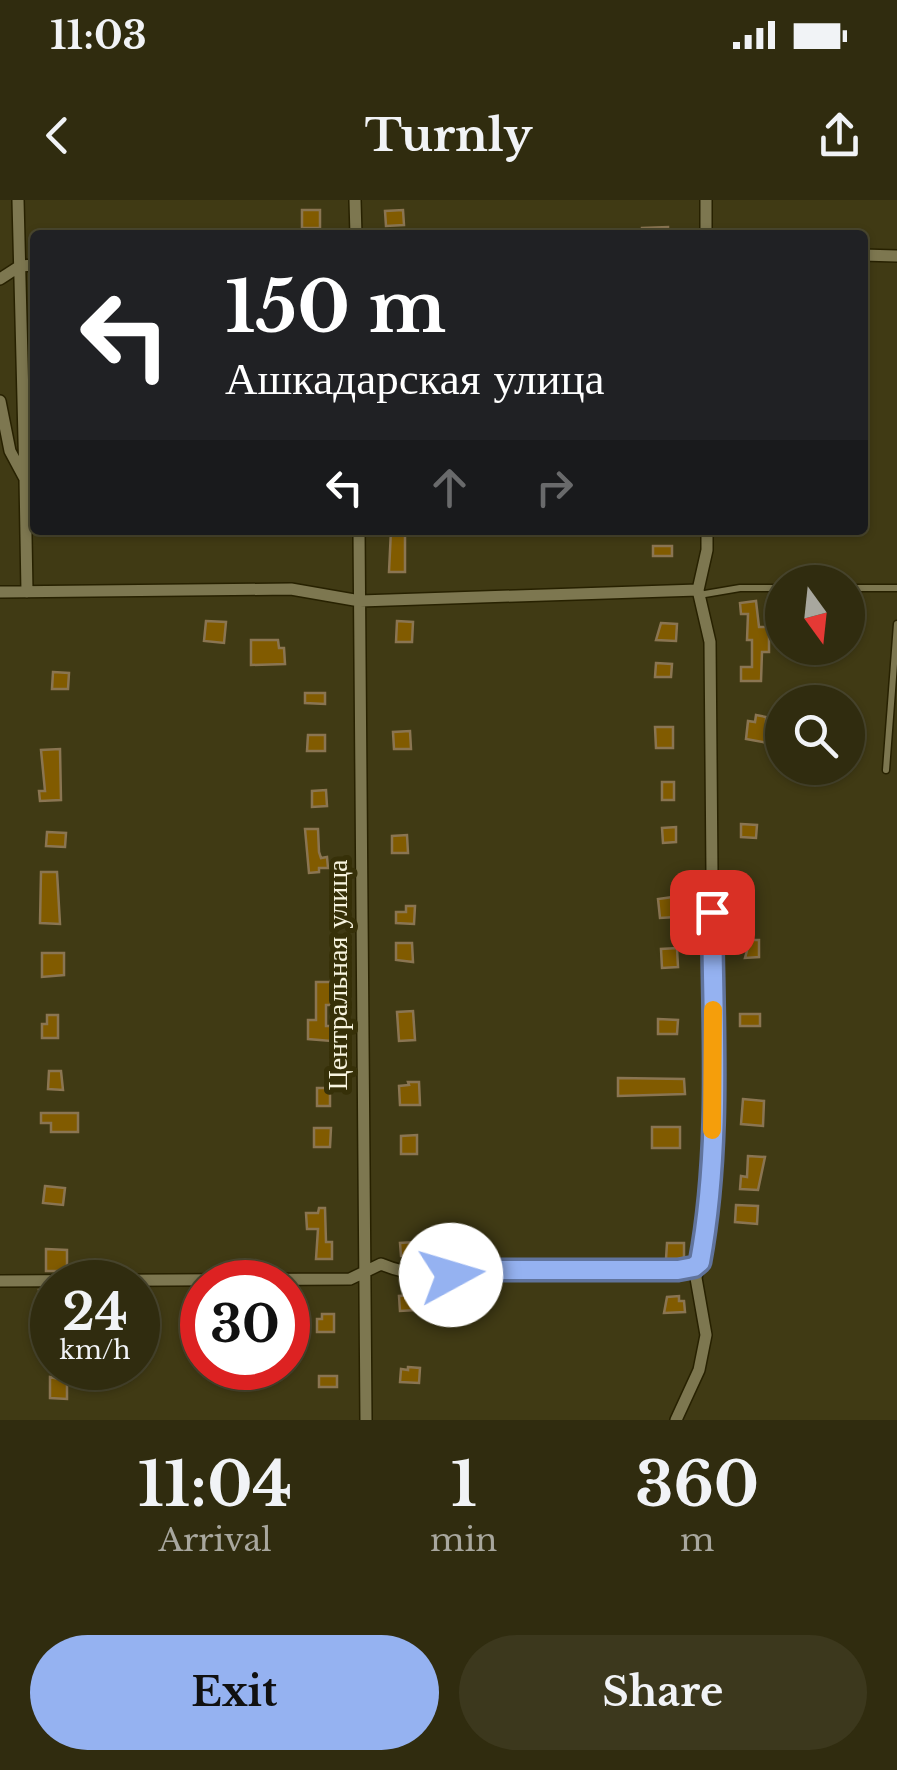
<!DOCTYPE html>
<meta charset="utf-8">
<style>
:root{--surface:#302c0f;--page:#3c381d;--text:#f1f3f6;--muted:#a8a79e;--line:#4b482f;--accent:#95b2f1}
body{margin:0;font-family:"Libre Baskerville",serif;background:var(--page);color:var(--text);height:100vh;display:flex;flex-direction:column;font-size:38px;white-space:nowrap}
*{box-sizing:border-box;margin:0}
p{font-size:32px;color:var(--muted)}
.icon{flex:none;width:55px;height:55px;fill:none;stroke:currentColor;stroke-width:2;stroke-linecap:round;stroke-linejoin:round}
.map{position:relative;height:1220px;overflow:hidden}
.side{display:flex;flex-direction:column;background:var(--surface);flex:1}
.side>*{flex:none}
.hud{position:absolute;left:30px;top:30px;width:838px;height:305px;border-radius:10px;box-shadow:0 2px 8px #0004,0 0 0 2px var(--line);background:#202124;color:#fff;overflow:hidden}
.needle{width:65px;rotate:165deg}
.fabs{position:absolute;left:765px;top:365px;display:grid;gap:20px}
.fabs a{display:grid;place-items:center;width:100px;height:100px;border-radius:50%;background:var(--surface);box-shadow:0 2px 8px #0004,0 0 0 2px var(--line);font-size:50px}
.speed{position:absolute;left:30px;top:1060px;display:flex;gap:20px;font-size:50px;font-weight:700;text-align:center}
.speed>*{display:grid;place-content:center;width:130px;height:130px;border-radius:50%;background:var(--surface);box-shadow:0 2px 8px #0004,0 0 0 2px var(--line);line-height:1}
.speed small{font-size:25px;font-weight:400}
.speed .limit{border:15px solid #d22;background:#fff;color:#111}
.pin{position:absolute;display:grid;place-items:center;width:85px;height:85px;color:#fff;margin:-42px;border-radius:20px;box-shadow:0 5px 15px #0006}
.me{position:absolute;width:110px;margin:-55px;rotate:84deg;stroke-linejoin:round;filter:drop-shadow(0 0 8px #0008)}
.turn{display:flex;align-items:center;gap:35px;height:210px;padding:0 30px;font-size:45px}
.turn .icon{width:130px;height:130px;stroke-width:2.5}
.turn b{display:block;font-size:70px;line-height:85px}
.lanes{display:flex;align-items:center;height:95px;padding:0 30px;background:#0003;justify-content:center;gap:50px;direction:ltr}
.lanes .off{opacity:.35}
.eta{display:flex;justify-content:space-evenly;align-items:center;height:170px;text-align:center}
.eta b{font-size:60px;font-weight:700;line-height:70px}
.button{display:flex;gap:20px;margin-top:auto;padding:20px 30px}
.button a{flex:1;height:115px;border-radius:60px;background:var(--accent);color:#111;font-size:40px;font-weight:700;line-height:115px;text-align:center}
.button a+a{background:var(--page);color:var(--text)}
.status{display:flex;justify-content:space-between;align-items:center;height:70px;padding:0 50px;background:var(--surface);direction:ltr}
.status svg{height:28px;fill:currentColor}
header{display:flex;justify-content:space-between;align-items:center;height:130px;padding:0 30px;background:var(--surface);font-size:45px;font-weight:700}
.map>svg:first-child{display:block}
.building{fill:#815b00;stroke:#8a7552;stroke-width:2.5}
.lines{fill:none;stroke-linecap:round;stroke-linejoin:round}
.lane-casing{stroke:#272100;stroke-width:9}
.street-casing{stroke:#272100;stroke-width:14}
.lane{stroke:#7d7750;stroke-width:6}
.street{stroke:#7d7750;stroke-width:11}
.route-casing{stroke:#61749d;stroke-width:25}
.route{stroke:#95b2f1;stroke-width:18}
.slow{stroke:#f59e0b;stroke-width:18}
.labels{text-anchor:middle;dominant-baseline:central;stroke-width:10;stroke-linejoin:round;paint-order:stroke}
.street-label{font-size:28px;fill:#f7f4df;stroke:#363008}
</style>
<div class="status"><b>11:03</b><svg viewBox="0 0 49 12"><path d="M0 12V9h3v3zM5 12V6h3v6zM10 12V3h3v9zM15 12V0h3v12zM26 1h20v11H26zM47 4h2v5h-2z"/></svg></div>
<header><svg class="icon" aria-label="back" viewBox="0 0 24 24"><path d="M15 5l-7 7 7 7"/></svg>Turnly<svg class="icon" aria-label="share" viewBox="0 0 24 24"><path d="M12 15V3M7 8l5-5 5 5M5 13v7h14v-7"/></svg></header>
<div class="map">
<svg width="897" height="1220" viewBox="0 0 897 1220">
<rect width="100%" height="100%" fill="#403a14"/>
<path class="building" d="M302 10H320V28H302Z
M403 10 404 25 386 26 385 11Z
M668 27V35H642V28Z
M391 330H405V372H389Z
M653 346H672V356H653Z
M756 401 759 427H769V452H762L761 481H741V467H752V440H747L748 414H741L740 403Z
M206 421 226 422 224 443 204 441Z
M397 421 413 422 412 442H396Z
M661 423 677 424 676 441 656 440Z
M251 440H278L279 448H284L285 464 251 465Z
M656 463 672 464 671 477H655Z
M53 472 69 473 68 489H52Z
M305 493H325V504L305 503Z
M756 515 766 517V522L771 523 768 543 746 539 748 521 755 522Z
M655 527H673V548H656Z
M410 531 411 549H394L393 532Z
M308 535H325V551H307Z
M60 549 61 600 40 601 39 591H45L41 550Z
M662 582H674V600H662Z
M326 590 327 606 312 607V591Z
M741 624 757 625 756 638 741 637Z
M676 627V642L663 643 662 628Z
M305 629H318L319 652 321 658 327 657 328 668H319V672L309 673Z
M47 632 66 633 65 647 46 646Z
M407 635 408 653H392V636Z
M41 672H57L60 724 40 723Z
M673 697 676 717 660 718 658 699Z
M406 706H415L414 724 396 723V712H406Z
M750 740H759V757L745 758Z
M396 743H412L413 762 396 760Z
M677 748 678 767 662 768 661 749Z
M42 753H64V775L42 777Z
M316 782H331V805H326V826H331V841L308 839V820H316Z
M413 811 415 840 399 841 397 812Z
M740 814H760V826H740Z
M47 815H58V838H42V824H47Z
M658 819 678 820 677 834H658Z
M49 871H61L63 890 48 889Z
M618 878 684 879 685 894 618 896Z
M408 882H419L420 905H400L399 886 409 885Z
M317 888H330V906H317Z
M743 899 764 901 763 926 741 924Z
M41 913H78V932H51V923H41Z
M652 927H680V948H652Z
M314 928H331L330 947H314Z
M417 935V954H401V936Z
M748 956 765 957 758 990 740 989 741 976 747 977Z
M45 986 65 988 63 1005 43 1003Z
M736 1005 758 1006 757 1024 735 1022Z
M319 1008H325L326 1042H332V1059H316L318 1029H307L306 1013H318Z
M415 1042 416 1055 401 1056 400 1043Z
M667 1043H684V1059H666Z
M46 1049 67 1050V1071H46Z
M39 1090H52V1108H43Z
M415 1095 416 1110 400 1111 399 1096Z
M679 1096V1101H684L685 1112 664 1113 667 1097Z
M322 1114H334V1132H317V1119H322Z
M408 1167 420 1168 419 1183 400 1182 401 1169 408 1170Z
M319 1176H337V1187H319Z
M50 1177 67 1181V1199L50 1198Z"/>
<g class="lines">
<defs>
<path id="lane" d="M848 388H897
M699 395 740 388H782
M886 570 897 424"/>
<path id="street" d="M18 0 25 279
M355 0 356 35
M706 35V0
M862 55 897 56
M0 79 20 66 35 65
M0 201 10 251 25 279 27 392
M359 330 366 1220
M0 392 291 389 360 401 698 390
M0 1081 350 1079 381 1064C425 1083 466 1071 513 1070 568 1069 623 1070 678 1070L694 1067 700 1062
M676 1220 699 1170 706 1135 696 1078 709 1014 714 905 710 442 698 390 707 350V330"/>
</defs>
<use href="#lane" class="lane-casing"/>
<use href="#street" class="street-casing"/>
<use href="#lane" class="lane"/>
<use href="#street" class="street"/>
</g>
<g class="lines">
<defs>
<path id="route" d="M451 1075 486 1070H678L694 1067 700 1062C721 948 713 828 712 712"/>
</defs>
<use href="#route" class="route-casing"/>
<use href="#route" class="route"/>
<path class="slow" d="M712 930 713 810"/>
</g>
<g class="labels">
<g class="street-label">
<text transform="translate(337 775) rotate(-90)">Центральная улица</text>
</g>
</g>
</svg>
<div class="fabs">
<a><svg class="needle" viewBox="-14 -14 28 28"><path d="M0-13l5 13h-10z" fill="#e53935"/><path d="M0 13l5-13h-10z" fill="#a8a79e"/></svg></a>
<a><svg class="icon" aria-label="search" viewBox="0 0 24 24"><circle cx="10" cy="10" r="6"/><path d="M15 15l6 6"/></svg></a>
</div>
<div class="speed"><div>24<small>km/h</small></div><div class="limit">30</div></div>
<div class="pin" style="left:712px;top:712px;background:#d93025"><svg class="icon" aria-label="arrive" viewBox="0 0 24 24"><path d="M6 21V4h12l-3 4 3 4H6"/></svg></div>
<svg class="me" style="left:451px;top:1075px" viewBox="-20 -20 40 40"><circle r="19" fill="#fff"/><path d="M0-13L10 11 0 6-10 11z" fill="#95b2f1"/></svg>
<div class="hud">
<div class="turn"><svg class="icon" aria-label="left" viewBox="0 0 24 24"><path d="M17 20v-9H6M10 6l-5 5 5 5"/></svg><div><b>150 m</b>Ашкадарская улица</div></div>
<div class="lanes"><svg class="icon" aria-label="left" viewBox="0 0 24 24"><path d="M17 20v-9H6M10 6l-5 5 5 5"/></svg><svg class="icon off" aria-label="ahead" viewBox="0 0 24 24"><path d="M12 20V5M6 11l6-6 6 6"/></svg><svg class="icon off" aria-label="right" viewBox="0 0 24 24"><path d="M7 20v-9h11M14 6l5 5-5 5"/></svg></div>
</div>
</div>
<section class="side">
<div class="eta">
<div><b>11:04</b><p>Arrival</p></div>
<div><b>1</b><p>min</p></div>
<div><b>360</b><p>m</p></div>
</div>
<div class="button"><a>Exit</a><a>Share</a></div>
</section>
